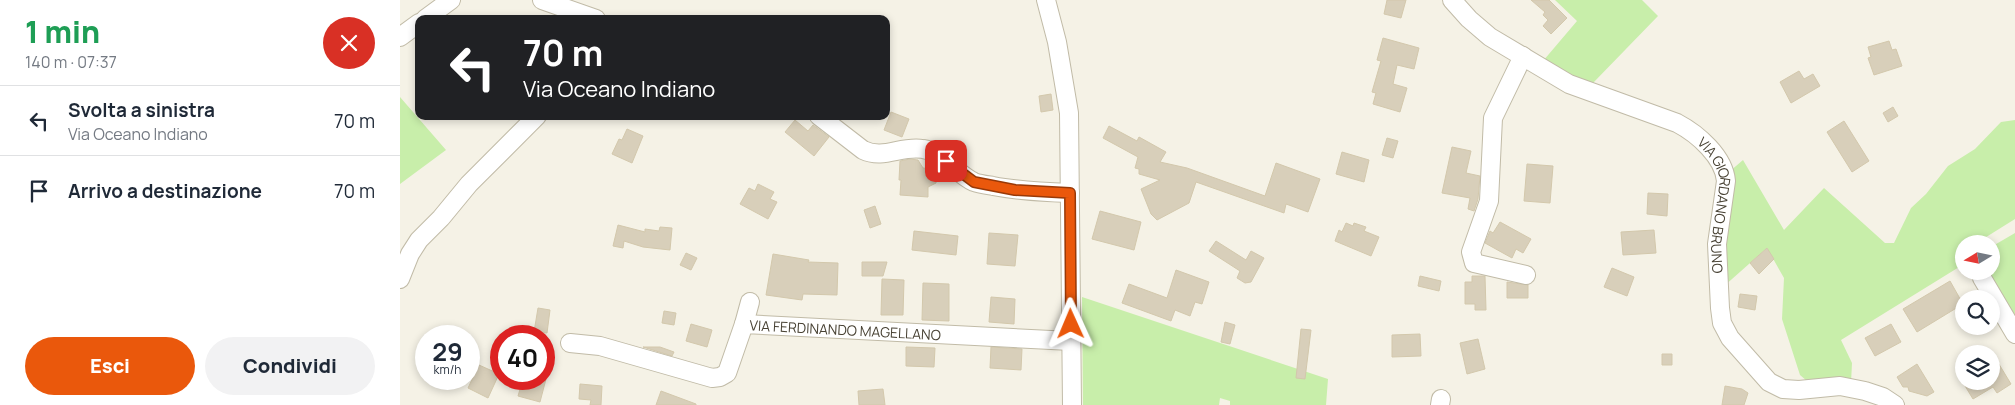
<!DOCTYPE html>
<html lang="it">
<meta charset="utf-8">
<style>
:root{--surface:#fff;--page:#f2f2f3;--text:#1f2937;--muted:#747a83;--line:#e0e1e3;--accent:#ea580c}
body{margin:0;font-family:Manrope,sans-serif;background:var(--page);color:var(--text);height:100vh;display:flex;flex-direction:column;font-size:19px;white-space:nowrap}
*{box-sizing:border-box;margin:0}
p{font-size:16px;color:var(--muted)}
.icon{flex:none;width:28px;height:28px;fill:none;stroke:currentColor;stroke-width:2;stroke-linecap:round;stroke-linejoin:round}
.map{position:relative;flex:1;overflow:hidden}
.side{display:flex;flex-direction:column;background:var(--surface);width:400px}
.side>*{flex:none}
.top-card{position:absolute;left:15px;top:15px;width:475px;height:105px;border-radius:10px;box-shadow:0 2px 8px #0003;background:#202124;color:#fff;overflow:hidden}
.needle{width:32px;rotate:260deg}
.fabs{position:absolute;left:1555px;top:235px;display:grid;gap:10px}
.fabs a{display:grid;place-items:center;width:45px;height:45px;border-radius:50%;background:var(--surface);box-shadow:0 2px 8px #0003;font-size:25px}
.speed{position:absolute;left:15px;top:325px;display:flex;gap:10px;font-size:25px;font-weight:700;text-align:center}
.speed>*{display:grid;place-content:center;width:65px;height:65px;border-radius:50%;background:var(--surface);box-shadow:0 2px 8px #0003;line-height:1}
.speed small{font-size:12px;font-weight:400}
.speed .limit{border:8px solid #d22;background:#fff;color:#111}
.pin{position:absolute;display:grid;place-items:center;width:42px;height:42px;color:#fff;margin:-21px;border-radius:10px;box-shadow:0 2px 8px #0006}
.me{position:absolute;width:55px;margin:-28px;rotate:359deg;stroke-linejoin:round;filter:drop-shadow(0 0 4px #0008)}
.turn{display:flex;align-items:center;gap:18px;height:105px;padding:0 25px;font-size:22px}
.turn .icon{width:65px;height:65px;stroke-width:2.5}
.turn b{display:block;font-size:35px;line-height:42px}
.round{display:grid;place-items:center;flex:none;width:52px;height:52px;border-radius:26px;background:var(--page)}
.headline{display:flex;align-items:center;justify-content:space-between;height:85px;padding:0 25px}
h1{font-size:30px;font-weight:800;line-height:38px;color:#1e9e55}
.cta{display:flex;gap:10px;margin-top:auto;padding:10px 25px}
.cta a{flex:1;height:58px;border-radius:30px;background:var(--accent);color:#fff;font-size:20px;font-weight:800;line-height:58px;text-align:center}
.cta a+a{background:var(--page);color:var(--text)}
ul{padding:0;list-style:none}
li{display:flex;align-items:center;gap:15px;height:70px;padding:0 25px;border-top:1px solid var(--line)}
li div{flex:1}
li b{display:block;font-size:19px}
li em{font-style:normal}
main{display:flex;flex:1;min-height:0}
.map>svg:first-child{display:block}
.green{fill:#c8eeaa}
.building{fill:#d8cfba;stroke:#d3c8ac}
.lines{fill:none;stroke-linecap:round;stroke-linejoin:round}
.minor-casing{stroke:#c1bba7;stroke-width:20}
.minor{stroke:#fff;stroke-width:18}
.route-casing{stroke:#983908;stroke-width:12}
.route{stroke:#ea580c;stroke-width:9}
.labels{text-anchor:middle;dominant-baseline:central;stroke-width:4.5;stroke-linejoin:round;paint-order:stroke}
.street-label{font-size:14px;fill:#484234;stroke:#fff}
</style>
<main>
<section class="side">
<div class="headline"><div><h1>1 min</h1><p>140 m · 07:37</p></div><a class="round" style="background:#d93025;color:#fff"><svg class="icon" aria-label="close" viewBox="0 0 24 24"><path d="M6 6l12 12M18 6L6 18"/></svg></a></div>
<ul>
<li><svg class="icon" aria-label="left" viewBox="0 0 24 24"><path d="M17 20v-9H6M10 6l-5 5 5 5"/></svg><div><b>Svolta a sinistra</b><p>Via Oceano Indiano</p></div><em>70 m</em></li>
<li><svg class="icon" aria-label="arrive" viewBox="0 0 24 24"><path d="M6 21V4h12l-3 4 3 4H6"/></svg><div><b>Arrivo a destinazione</b></div><em>70 m</em></li>
</ul>
<div class="cta"><a>Esci</a><a>Condividi</a></div>
</section>
<div class="map">
<svg width="1615" height="405" viewBox="0 0 1615 405">
<rect width="100%" height="100%" fill="#f5f2e6"/>
<path class="green" d="M1155 0H1242L1258 16 1193 83 1170 75 1143 61 1177 21Z
M0 97 46 150 0 184Z
M1615 120V219L1575 244H1564V251L1559 254 1564 264 1441 340 1452 363 1451 383 1407 381 1400 375 1382 319 1384 278 1367 248 1323 287 1329 172 1343 160 1384 230 1424 188 1485 243H1494L1511 208 1526 194 1548 166 1575 149 1601 122Z
M1615 233V325L1584 271H1591V247Z
M682 297 928 379 926 405H830V401L820 398 819 405H683Z"/>
<path class="building" d="M987 0H1006L1001 18 984 14Z
M1131 0H1149L1167 18 1151 34 1143 26 1148 20 1143 15 1145 12Z
M983 38 1019 48 1014 69 997 65 993 84 1007 88 1000 112 973 104 976 93 972 92 981 61 977 60Z
M1489 41 1492 50 1496 49 1502 66 1474 75 1468 58 1471 57 1468 47Z
M1399 71 1404 79 1413 74 1420 86 1391 103 1380 82Z
M651 94 653 110 641 112 639 96Z
M1493 107 1498 116 1488 122 1483 113Z
M491 112 509 119 502 137 484 130Z
M395 120 408 131 413 125 429 137 414 156 385 132Z
M1444 121 1469 161 1452 172 1427 132Z
M709 126 737 141 739 137 766 152 760 162 787 168 865 196 876 163 920 179 908 212 886 204 884 213 796 182 789 203 757 220 751 214 741 189 760 180 739 174V169L735 168 738 157 703 138Z
M227 129 243 136 232 163 212 154 219 139 222 140Z
M987 138 998 141 993 158 982 155Z
M1052 147 1071 151 1066 173 1080 176 1078 199 1074 211 1068 209 1070 198 1042 193Z
M942 152 969 160 964 182 936 174Z
M510 159 518 160 523 168 532 169 537 175 536 183 528 187V197L500 195 501 180H499L500 161Z
M1127 164 1153 166 1150 203 1124 201Z
M358 184 374 192 370 199 377 202 368 219 340 204 349 188 355 191Z
M1248 193 1268 194 1267 216 1247 214Z
M475 206 481 224 470 228 464 210Z
M700 211 741 222 734 250 692 239Z
M1100 222 1131 239 1123 253 1116 249 1112 258 1085 243 1090 231 1093 233Z
M946 223 953 226 954 223 966 227 964 231 979 237 971 256 935 241 939 230 942 232Z
M218 225 245 232V229L259 231 260 227 272 228 270 250 243 247 224 241 223 248 213 246Z
M1254 230 1256 253 1223 255 1221 232Z
M514 231 558 236 556 255 512 250Z
M589 233 618 235 615 266 587 264Z
M816 241 846 260 851 251 864 258 851 282 845 283 837 278 840 271 809 251Z
M1367 248 1374 259 1359 274 1350 263Z
M286 253 297 258 291 270 280 265Z
M373 254 409 260 408 262 438 263 437 295 403 294 402 300 366 295Z
M462 262H487L483 276H462Z
M1212 268 1234 277 1227 296 1204 287Z
M776 270 809 282 802 304 795 302 790 316 775 310 771 321 722 303 729 284 767 298Z
M1020 276 1041 281 1039 291 1018 286Z
M1072 276H1085L1086 310H1075V304H1065V282H1072Z
M482 279 504 280 503 315H481Z
M1550 281 1563 304 1517 332 1503 309Z
M1107 282 1128 285V298H1107Z
M523 283 549 284V321L522 320Z
M1340 294 1357 296 1355 310 1338 307Z
M591 297 615 299 614 324 589 322Z
M138 308 150 310 147 333 134 332Z
M264 311 276 313 274 325 262 323Z
M825 322 835 325 830 344 821 342Z
M291 324 312 330 307 347 286 341Z
M1491 324 1501 342 1475 356 1465 338Z
M901 329 911 330 905 379 896 378Z
M1020 334 1021 356 992 357V335Z
M1078 339 1085 369 1067 374 1060 343Z
M243 347H260L274 352 272 356Z
M506 347 535 348 534 367 506 366Z
M591 347 622 349 621 370 590 368Z
M1591 351 1611 384 1597 393 1593 387 1573 399 1562 381H1591Z
M1262 354H1272V365H1262Z
M1517 364 1534 392 1527 396 1509 391 1508 387H1503L1497 377Z
M79 365 99 374 88 398 68 388Z
M123 379H146L140 402 118 396Z
M180 384 202 386 201 405H190L191 400 179 399Z
M1325 386 1342 389 1348 393 1344 405H1322Z
M483 389 485 405H459L458 391Z
M261 391 296 404V405H256Z"/>
<g class="lines">
<defs>
<g id="minor">
<path d="M142 0 196 19"/>
<path d="M646 0 657 42 669 113 672 405"/>
<path id="s1" d="M1052 0 1069 19 1090 37 1169 84 1277 123C1298 134 1324 157 1326 181L1317 244 1320 308 1322 323 1330 338 1369 382 1383 389 1399 390 1440 386 1465 391 1483 397 1495 405"/>
<path d="M25 19 51 0"/>
<path d="M0 37 19 23"/>
<path d="M1123 56 1093 118 1089 201 1071 252 1074 263 1126 275"/>
<path d="M419 116 463 150C484 160 501 145 523 149 543 152 556 174 574 182 579 184 587 185 593 186 618 191 644 192 670 193"/>
<path d="M1582 278 1615 334"/>
<path d="M0 279 10 254 19 240 41 218 69 184 137 116"/>
<path d="M344 324 350 302"/>
<path id="s2" d="M170 343 200 346 312 378 320 377 327 373 344 324 671 341"/>
<path d="M1040 405 1041 399"/>
</g>
</defs>
<use href="#minor" class="minor-casing"/>
<use href="#minor" class="minor"/>
</g>
<g class="lines">
<defs>
<path id="route" d="M546 161 574 182 615 190 670 193 671 324"/>
</defs>
<use href="#route" class="route-casing"/>
<use href="#route" class="route"/>
</g>
<g class="labels">
<g class="street-label">
<text stroke="none"><textPath href="#s1" startOffset="360">VIA GIORDANO BRUNO</textPath></text>
<text stroke="none"><textPath href="#s2" startOffset="316">VIA FERDINANDO MAGELLANO</textPath></text>
</g>
</g>
</svg>
<div class="fabs">
<a><svg class="needle" viewBox="-14 -14 28 28"><path d="M0-13l5 13h-10z" fill="#e53935"/><path d="M0 13l5-13h-10z" fill="#747a83"/></svg></a>
<a><svg class="icon" aria-label="search" viewBox="0 0 24 24"><circle cx="10" cy="10" r="6"/><path d="M15 15l6 6"/></svg></a>
<a><svg class="icon" aria-label="layers" viewBox="0 0 24 24"><path d="M12 4l9 5-9 5-9-5zM3 14l9 5 9-5"/></svg></a>
</div>
<div class="speed"><div>29<small>km/h</small></div><div class="limit">40</div></div>
<div class="pin" style="left:546px;top:161px;background:#d93025"><svg class="icon" aria-label="arrive" viewBox="0 0 24 24"><path d="M6 21V4h12l-3 4 3 4H6"/></svg></div>
<svg class="me" style="left:671px;top:324px" viewBox="-20 -20 40 40"><path d="M0-17L14 15 0 8-14 15z" fill="#ea580c" stroke="#fff" stroke-width="4"/></svg>
<div class="top-card">
<div class="turn"><svg class="icon" aria-label="left" viewBox="0 0 24 24"><path d="M17 20v-9H6M10 6l-5 5 5 5"/></svg><div><b>70 m</b>Via Oceano Indiano</div></div>
</div>
</div>
</main>
